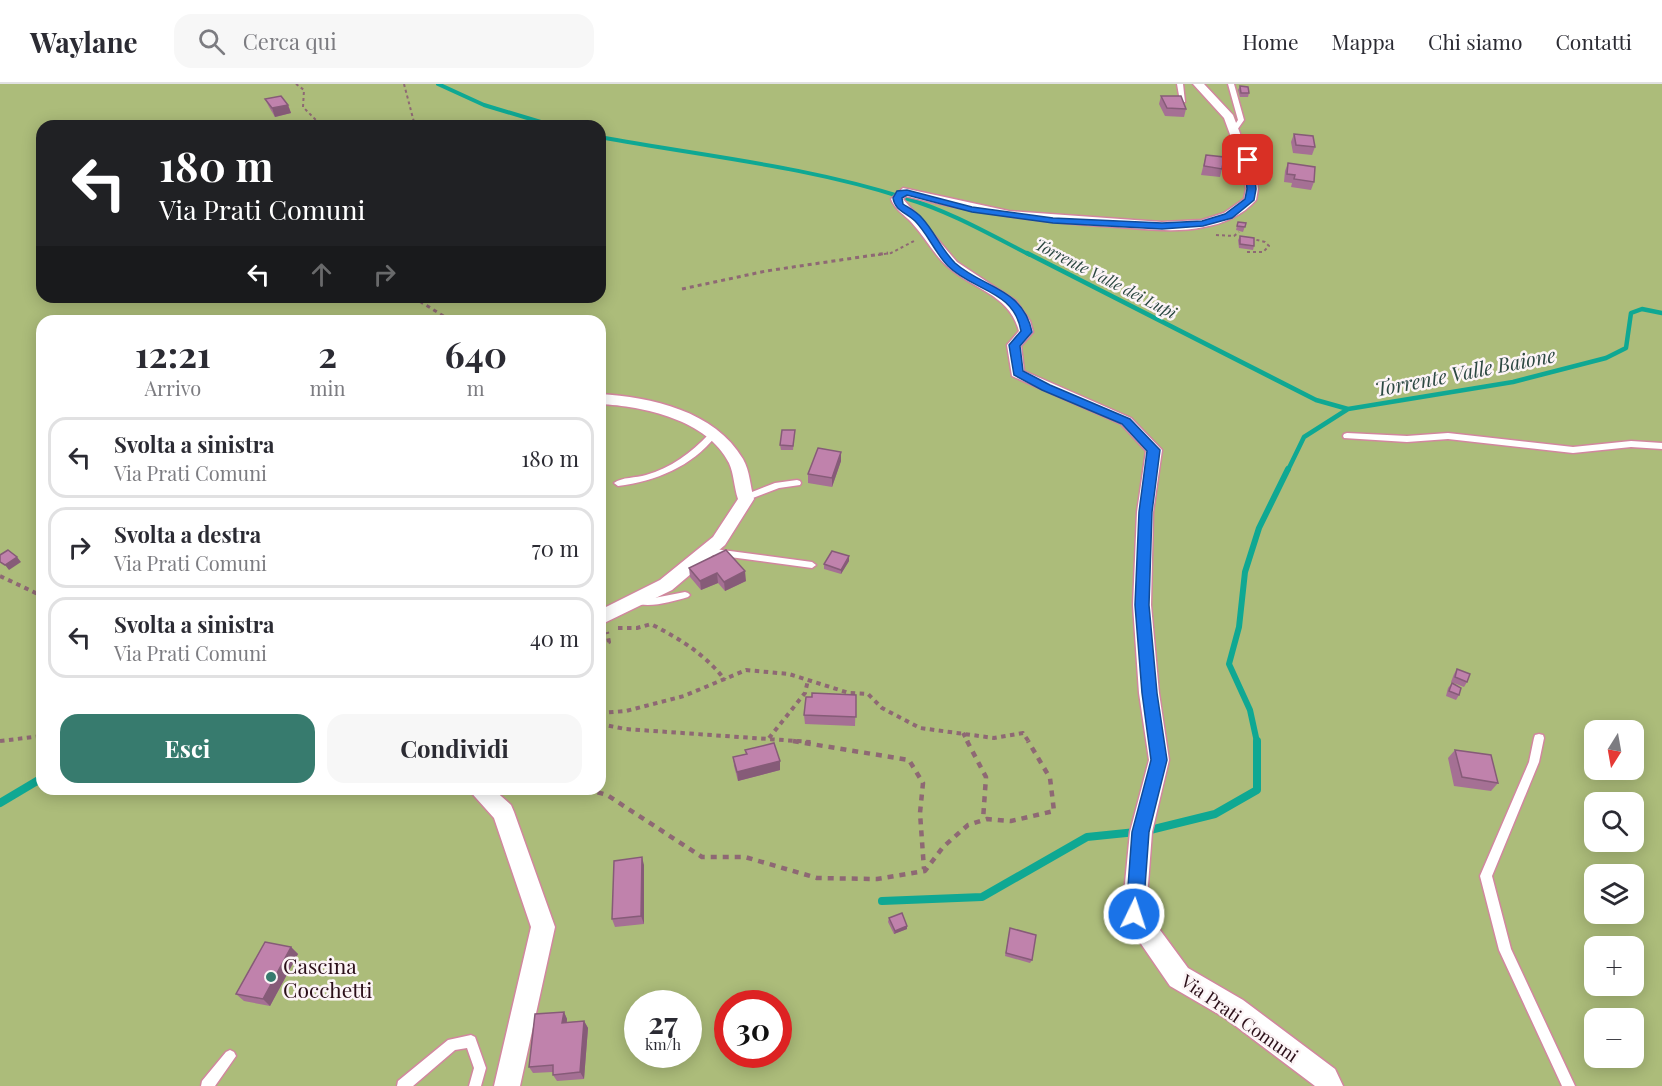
<!DOCTYPE html>
<html lang="it">
<meta charset="utf-8">
<style>
:root{--surface:#fff;--page:#f7f7f7;--text:#2b2b33;--muted:#7c7c81;--line:#e1e1e2;--accent:#377b6e}
body{margin:0;font-family:"Playfair Display",serif;background:var(--page);color:var(--text);height:100vh;display:flex;flex-direction:column;font-size:22px;white-space:nowrap}
*{box-sizing:border-box;margin:0}
p{font-size:20px;color:var(--muted)}
.icon{flex:none;width:33px;height:33px;fill:none;stroke:currentColor;stroke-width:2;stroke-linecap:round;stroke-linejoin:round}
.map{position:relative;flex:1;overflow:hidden}
.side{position:absolute;left:36px;top:231px;width:570px;height:480px;display:flex;flex-direction:column;background:var(--surface);border-radius:18px;box-shadow:0 3px 15px #0003}
.side>*{flex:none}
.hud{position:absolute;left:36px;top:36px;width:570px;height:183px;border-radius:18px;box-shadow:0 3px 15px #0003;background:#202124;color:#fff;overflow:hidden}
.needle{width:39px;rotate:191deg}
.buttons{position:absolute;left:1584px;top:636px;display:grid;gap:12px}
.buttons a{display:grid;place-items:center;width:60px;height:60px;border-radius:12px;background:var(--surface);box-shadow:0 3px 15px #0003;font-size:30px}
.speed{position:absolute;left:624px;top:906px;display:flex;gap:12px;font-size:30px;font-weight:700;text-align:center}
.speed>*{display:grid;place-content:center;width:78px;height:78px;border-radius:50%;background:var(--surface);box-shadow:0 3px 15px #0003;line-height:1}
.speed small{font-size:15px;font-weight:400}
.speed .limit{border:9px solid #d22;background:#fff;color:#111}
.pin{position:absolute;display:grid;place-items:center;width:51px;height:51px;color:#fff;margin:-26px;border-radius:12px;box-shadow:0 3px 9px #0006}
.me{position:absolute;width:66px;margin:-33px;rotate:4deg;stroke-linejoin:round;filter:drop-shadow(0 0 4px #0008)}
.turn{display:flex;align-items:center;gap:21px;height:126px;padding:0 24px;font-size:27px}
.turn .icon{width:78px;height:78px;stroke-width:2.5}
.turn b{display:block;font-size:42px;line-height:51px}
.lanes{display:flex;align-items:center;height:57px;padding:0 24px;background:#0003;justify-content:center;gap:30px;direction:ltr}
.lanes .off{opacity:.35}
.eta{display:flex;justify-content:space-evenly;align-items:center;height:102px;text-align:center}
.eta b{font-size:36px;font-weight:700;line-height:42px}
.primary-button{display:flex;gap:12px;margin-top:auto;padding:12px 24px}
.primary-button a{flex:1;height:69px;border-radius:18px;background:var(--accent);color:#fff;font-size:24px;font-weight:700;line-height:69px;text-align:center}
.primary-button a+a{background:var(--page);color:var(--text)}
ul{padding:0;list-style:none}
li{display:flex;align-items:center;gap:18px;height:81px;margin:0 12px 9px;padding:0 12px;border:3px solid var(--line);border-radius:18px}
li div{flex:1}
li b{display:block;font-size:22px}
li em{font-style:normal}
header{display:flex;align-items:center;gap:36px;box-sizing:border-box;height:84px;padding:0 30px;background:var(--surface);border-bottom:2px solid var(--line)}
header strong{font-size:28px}
nav{display:flex;gap:33px;margin-inline-start:auto;font-size:21px}
.search{width:420px;height:54px;background:var(--page);display:flex;align-items:center;gap:15px;box-sizing:border-box;padding:0 21px;border-radius:18px;color:var(--muted);font-size:22px}
.map>svg:first-child{display:block}
.green{fill:#acbc7a;fill-rule:evenodd}
.lines{fill:none;stroke-linecap:round;stroke-linejoin:round}
.stream-far3{stroke:#0fa893;stroke-width:4}
.stream-far2{stroke:#0fa893;stroke-width:4.5}
.stream-far1{stroke:#0fa893;stroke-width:6}
.stream{stroke:#0fa893;stroke-width:8}
.lane-casing{stroke:#d1879e;stroke-width:3}
.street-casing{stroke:#d1879e;stroke-width:3}
.path-far3{stroke:#8e6874;stroke-width:2;stroke-dasharray:3 3;stroke-linecap:butt}
.path-far2{stroke:#8e6874;stroke-width:3;stroke-dasharray:4 4;stroke-linecap:butt}
.path-far1{stroke:#8e6874;stroke-width:4;stroke-dasharray:4.5 4.5;stroke-linecap:butt}
.path{stroke:#8e6874;stroke-width:4.5;stroke-dasharray:6 6;stroke-linecap:butt}
.lane{fill:#fff;fill-rule:evenodd}
.street{fill:#fff;fill-rule:evenodd}
.wall{fill:#a57094}
.shaded-wall{fill:#865b78}
.building{fill:#c082ac;stroke:#865b78;stroke-width:1.5}
.route{fill:#1a73e8;stroke:#114b97;stroke-width:1.5}
.poi-dot{fill:#377b6e;stroke:#fcf4f6;stroke-width:2}
.labels{text-anchor:middle;dominant-baseline:central;stroke-width:5;stroke-linejoin:round;paint-order:stroke}
.far-water-label{font-size:16px;font-style:italic;fill:#2c4842;stroke:#fcf4f6}
.street-label{font-size:18px;fill:#2b0f19;stroke:#fcf4f6}
.water-label{font-size:20px;font-style:italic;fill:#2c4842;stroke:#fcf4f6}
.near-poi-label{font-size:21px;fill:#2b0f19;stroke:#fcf4f6;text-anchor:start}
</style>
<header>
<strong>Waylane</strong>
<div class="search"><svg class="icon" aria-label="search" viewBox="0 0 24 24"><circle cx="10" cy="10" r="6"/><path d="M15 15l6 6"/></svg>Cerca qui</div>
<nav><a>Home</a><a>Mappa</a><a>Chi siamo</a><a>Contatti</a></nav>
</header>
<div class="map">
<svg width="1662" height="1002" viewBox="0 0 1662 1002">
<rect width="100%" height="100%" fill="#f6c6d4"/>
<path class="green" d="M0 0H1662V1002H0ZM42 42H600V213H42ZM42 237H600V705H42ZM1594 646H1634V686H1594ZM1594 718H1634V758H1594ZM1594 790H1634V830H1594ZM1594 862H1634V902H1594ZM638 920H688V970H638ZM728 920H778V970H728ZM1594 934H1634V974H1594Z"/>
<g class="lines">
<path class="stream-far3" d="M438 0 484 21 554 42
M600 53C702 72 806 82 905 114 949 127 989 150 1030 171"/>
<path class="stream-far2" d="M1027 169 1316 316 1348 325
M1288 386 1304 353 1348 325 1513 298 1606 274 1626 264 1631 229 1642 225 1662 229"/>
<path class="stream-far1" d="M1257 658 1250 626 1229 580 1239 543 1245 488 1259 444 1288 385"/>
<path class="stream" d="M0 719 42 694
M1146 747 1215 730 1257 706V657
M882 817 982 813 1087 753 1136 748"/>
<defs>
<path id="lane" d="M1177 0H1183L1185 18 1180 17Z
M1228 0H1234L1244 36 1237 46 1235 47 1232 45 1238 36Z
M712 349 716 352C691 383 656 397 618 402L614 399C622 393 636 394 646 391 671 384 691 369 709 350Z
M1347 349 1407 352 1448 349 1573 363 1631 357 1662 359V365L1631 363 1573 369 1448 355 1407 358 1344 354 1343 352 1344 350Z
M797 396 800 397 801 399 800 401 779 404 745 417 741 414 742 412 775 399Z
M707 464 812 478 816 481 812 484 707 470 703 467Z
M685 508 688 509 690 511 688 513C671 518 651 524 633 519L631 517 633 515H649Z
M1539 650 1543 651 1544 654 1539 678 1492 792 1511 865 1575 1002H1562L1499 866 1480 792 1529 678 1534 654 1535 651Z
M471 951 475 953 486 984 481 1002H469L474 984 467 964 455 966 413 1002H397L398 997 448 956Z
M230 966 234 968 236 972 215 1002H201L202 997 226 968Z"/>
<path id="street" d="M1193 0H1204L1233 31 1241 52 1252 64 1258 105 1256 116C1243 131 1223 140 1204 143 1177 149 1146 145 1118 143 1044 139 978 130 906 112L903 115 957 178 1016 217 1030 237 1033 248 1021 262 1024 287 1131 334 1162 366 1153 428 1151 521 1159 609 1169 676 1152 748 1146 827 1188 884 1243 916 1335 985 1343 1002H1315L1225 934 1170 902 1126 838 1122 830 1130 748 1149 676 1139 609 1133 521 1137 428 1146 367 1121 340 1012 292 1007 261 1019 247C1009 210 974 206 948 183 934 171 925 153 912 139 905 131 895 126 891 115L903 104 1009 127 1162 138 1202 136 1224 129 1244 115 1246 105 1241 65 1231 53 1224 34Z
M600 310C651 313 715 327 743 375 750 387 750 402 754 415L725 461 672 506 600 541V526L660 496 713 453 738 415C734 403 734 390 729 379 708 336 643 322 600 320Z
M468 705H493L511 721 514 728 555 843 520 1002H494L531 843 494 734Z"/>
</defs>
<use href="#lane" class="lane-casing"/>
<use href="#street" class="street-casing"/>
<path class="path-far3" d="M296 0 304 6 303 23 322 42
M404 0 415 42
M1216 151 1234 152 1239 148
M1247 168H1263L1269 162 1265 158 1249 154
M878 171 891 169 916 156"/>
<path class="path-far2" d="M682 205 766 187 888 169
M413 213 445 233 447 237"/>
<path class="path-far1" d="M0 492 42 512
M618 544H637L651 540C680 555 705 570 725 596
M600 562 609 558 607 548
M600 629 626 627 684 612 746 586 789 590 849 609 868 610 882 624 920 644 994 654 1023 649 1029 658
M600 640 625 645 811 658
M963 649 968 658
M769 654 805 609 808 596
M0 657 42 652"/>
<path class="path" d="M793 657 909 676 923 699 920 729 924 785
M967 657 986 693 983 736
M586 705 607 711 702 773H745L817 794 877 795 925 787 943 763 968 741 987 735 1011 737 1054 727 1050 694 1028 657"/>
<use href="#lane" class="lane"/>
<use href="#street" class="street"/>
</g>
<path class="wall" d="M1240 2 1249 9 1248 13H1240L1238 6Z
M1161 12 1186 25 1184 33 1165 32 1159 20Z
M265 15 288 21 291 29 275 33 269 23Z
M1294 50 1315 63 1312 71 1293 69 1291 58Z
M1206 71 1222 85 1220 93 1201 91Z
M1288 79 1314 98 1311 106 1291 103 1292 99 1284 98 1285 87Z
M1238 138 1246 139 1243 148 1236 146Z
M1240 152 1254 162 1253 166 1239 164 1238 156Z
M795 346 793 366H781L780 361Z
M841 368V377L832 403 808 399V390Z
M849 477 841 490 824 485V480Z
M689 484 746 497 725 507 718 499 701 506 690 493Z
M1457 585 1467 598 1464 603 1451 598 1454 590Z
M1452 599 1459 611 1456 616 1446 612 1448 604Z
M856 611 855 642 805 640 804 631Z
M745 666 780 677V686L738 697 734 682 733 673 746 670Z
M1455 666 1498 699 1491 707 1454 702 1448 674Z
M644 781V840L615 843 612 835Z
M889 834 907 842V845L894 850 888 838Z
M1010 844 1032 876 1030 879 1005 872Z
M291 863 298 870 270 922 244 917 236 910Z
M564 928 567 935V938L584 937 588 944 584 995 557 997 553 991V988L533 989 529 983Z"/>
<path class="shaded-wall" d="M288 21 291 29 275 33 272 24Z
M841 368V377L832 403V394Z
M849 472V477L841 490V486Z
M17 473 21 478 9 486 5 481Z
M745 487 746 497 725 507 724 498Z
M717 489 718 499 701 506 700 497Z
M780 677V686L738 697 737 688Z
M642 773 644 781V840L641 832Z
M907 842V845L894 850 895 847Z
M291 863 298 870 270 922 263 915Z
M564 928 567 935 566 945 562 939Z
M584 937 588 944 584 995 580 988Z"/>
<path class="building" d="M1240 2 1248 3 1249 9H1241Z
M281 12 288 21 272 24 265 15Z
M1161 12H1181L1186 25 1167 24Z
M1294 50 1313 52 1315 63 1296 61Z
M1206 71 1224 73 1222 85 1204 82Z
M1288 79 1315 83 1314 98 1294 95 1295 91 1287 90Z
M1238 138 1246 139 1245 143 1237 142Z
M1240 152 1254 154V162L1240 160Z
M782 346H795L793 362 780 361Z
M818 364 841 368 832 394 808 390Z
M8 466 17 473 5 481 0 478V471Z
M726 466 745 487 724 498 717 489 700 497 689 484Z
M832 467 849 472 841 486 824 480Z
M1457 585 1470 590 1467 598 1455 593Z
M1452 599 1461 604 1459 611 1449 607Z
M812 609 856 611V633L804 631 806 613H812Z
M774 659 780 677 737 688 733 673 747 670 745 666Z
M1455 666 1491 671 1498 699 1462 693Z
M642 773 641 832 612 835 614 777Z
M902 829 907 842 895 847 889 834Z
M1010 844 1036 851 1032 876 1006 869Z
M265 858 291 863 263 915 236 910Z
M564 928 562 939 584 937 580 988 553 991V981L529 983 535 930Z"/>
<path class="route" d="M1248 74 1253 76 1256 105 1254 116 1232 134 1203 142 1162 145 1053 139 972 128 907 111 902 114 903 120C909 124 917 128 922 134 934 147 942 166 955 179 983 204 1023 204 1032 248L1020 262 1023 287 1050 301 1130 335 1160 366 1152 428 1149 521 1157 609 1167 676 1149 748 1143 830 1141 836 1134 839 1128 836 1126 830 1132 748 1151 676 1142 609 1135 521 1139 428 1147 367 1122 340 1042 306 1014 291 1009 261 1021 247C1014 206 973 207 948 182 935 169 928 150 915 137 906 128 895 127 893 114L897 107 907 106 972 123 1053 134 1162 139 1202 137 1225 130 1245 115 1247 105 1244 76Z"/>
<circle class="poi-dot" cx="271" cy="893" r="6"/>
<g class="labels">
<g class="far-water-label">
<text transform="translate(1106 194) rotate(27)">Torrente Valle dei Lupi</text>
</g>
<g class="street-label">
<text transform="translate(1240 934) rotate(35)">Via Prati Comuni</text>
</g>
<g class="water-label">
<text transform="translate(1465 287) rotate(-11)">Torrente Valle Baione</text>
</g>
<g class="near-poi-label">
<text x="283" y="881">Cascina<tspan x="283" dy="24">Cocchetti</tspan></text>
</g>
</g>
</svg>
<div class="buttons">
<a><svg class="needle" viewBox="-14 -14 28 28"><path d="M0-13l5 13h-10z" fill="#e53935"/><path d="M0 13l5-13h-10z" fill="#7c7c81"/></svg></a>
<a><svg class="icon" aria-label="search" viewBox="0 0 24 24"><circle cx="10" cy="10" r="6"/><path d="M15 15l6 6"/></svg></a>
<a><svg class="icon" aria-label="layers" viewBox="0 0 24 24"><path d="M12 4l9 5-9 5-9-5zM3 14l9 5 9-5"/></svg></a>
<a>+</a>
<a>−</a>
</div>
<div class="speed"><div>27<small>km/h</small></div><div class="limit">30</div></div>
<div class="pin" style="left:1248px;top:76px;background:#d93025"><svg class="icon" aria-label="arrive" viewBox="0 0 24 24"><path d="M6 21V4h12l-3 4 3 4H6"/></svg></div>
<svg class="me" style="left:1134px;top:830px" viewBox="-20 -20 40 40"><circle r="17" fill="#1a73e8" stroke="#fff" stroke-width="3"/><path d="M0-11L8 9 0 5-8 9z" fill="#fff"/></svg>
<div class="hud">
<div class="turn"><svg class="icon" aria-label="left" viewBox="0 0 24 24"><path d="M17 20v-9H6M10 6l-5 5 5 5"/></svg><div><b>180 m</b>Via Prati Comuni</div></div>
<div class="lanes"><svg class="icon" aria-label="left" viewBox="0 0 24 24"><path d="M17 20v-9H6M10 6l-5 5 5 5"/></svg><svg class="icon off" aria-label="ahead" viewBox="0 0 24 24"><path d="M12 20V5M6 11l6-6 6 6"/></svg><svg class="icon off" aria-label="right" viewBox="0 0 24 24"><path d="M7 20v-9h11M14 6l5 5-5 5"/></svg></div>
</div>
<section class="side">
<div class="eta">
<div><b>12:21</b><p>Arrivo</p></div>
<div><b>2</b><p>min</p></div>
<div><b>640</b><p>m</p></div>
</div>
<ul>
<li><svg class="icon" aria-label="left" viewBox="0 0 24 24"><path d="M17 20v-9H6M10 6l-5 5 5 5"/></svg><div><b>Svolta a sinistra</b><p>Via Prati Comuni</p></div><em>180 m</em></li>
<li><svg class="icon" aria-label="right" viewBox="0 0 24 24"><path d="M7 20v-9h11M14 6l5 5-5 5"/></svg><div><b>Svolta a destra</b><p>Via Prati Comuni</p></div><em>70 m</em></li>
<li><svg class="icon" aria-label="left" viewBox="0 0 24 24"><path d="M17 20v-9H6M10 6l-5 5 5 5"/></svg><div><b>Svolta a sinistra</b><p>Via Prati Comuni</p></div><em>40 m</em></li>
</ul>
<div class="primary-button"><a>Esci</a><a>Condividi</a></div>
</section>
</div>
